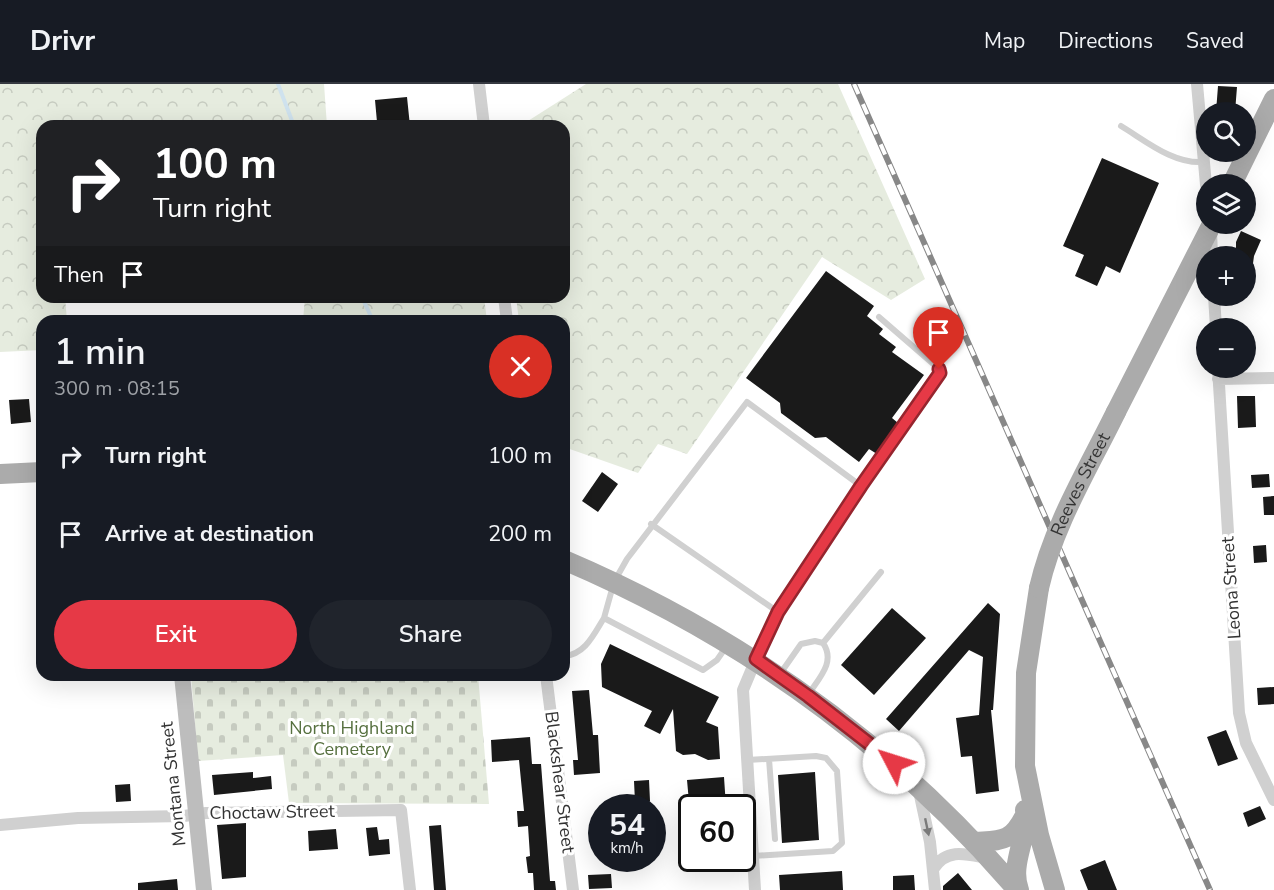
<!DOCTYPE html>
<meta charset="utf-8">
<style>
:root{--surface:#171b24;--page:#20242c;--text:#f1f3f6;--muted:#9ea1a6;--line:#363941;--accent:#e63946}
body{margin:0;font-family:"Nunito Sans",sans-serif;background:var(--page);color:var(--text);height:100vh;display:flex;flex-direction:column;font-size:22px;white-space:nowrap}
*{box-sizing:border-box;margin:0}
p{font-size:20px;color:var(--muted)}
.icon{flex:none;width:33px;height:33px;fill:none;stroke:currentColor;stroke-width:2;stroke-linecap:round;stroke-linejoin:round}
.map{position:relative;flex:1;overflow:hidden}
.sheet{position:absolute;left:36px;top:231px;width:534px;height:366px;display:flex;flex-direction:column;background:var(--surface);border-radius:18px;box-shadow:0 6px 24px #0002}
.sheet>*{flex:none}
.banner{position:absolute;left:36px;top:36px;width:534px;height:183px;border-radius:18px;box-shadow:0 6px 24px #0002;background:#202124;color:#fff;overflow:hidden}
.tools{position:absolute;left:1196px;top:18px;display:grid;gap:12px}
.tools a{display:grid;place-items:center;width:60px;height:60px;border-radius:50%;background:var(--surface);box-shadow:0 6px 24px #0002;font-size:30px}
.speed{position:absolute;left:588px;top:710px;display:flex;gap:12px;font-size:30px;font-weight:700;text-align:center}
.speed>*{display:grid;place-content:center;width:78px;height:78px;border-radius:50%;background:var(--surface);box-shadow:0 6px 24px #0002;line-height:1}
.speed small{font-size:15px;font-weight:400}
.speed .limit{border:3px solid #111;border-radius:9px;background:#fff;color:#111}
.pin{position:absolute;display:grid;place-items:center;width:51px;height:51px;color:#fff;margin:-62px -26px;border-radius:50% 50% 50% 0;rotate:-45deg;box-shadow:0 0 6px #0007}
.pin .icon{rotate:45deg}
.me{position:absolute;width:66px;margin:-33px;rotate:310deg;stroke-linejoin:round;filter:drop-shadow(0 0 4px #0008)}
.turn{display:flex;align-items:center;gap:21px;height:126px;padding:0 18px;font-size:27px}
.turn .icon{width:78px;height:78px;stroke-width:2.5}
.turn b{display:block;font-size:42px;line-height:51px}
.then{display:flex;align-items:center;height:57px;padding:0 18px;background:#0003;gap:12px;font-size:22px}
.round{display:grid;place-items:center;flex:none;width:63px;height:63px;border-radius:32px;background:var(--page)}
.overview{display:flex;align-items:center;justify-content:space-between;height:102px;padding:0 18px}
h1{font-size:36px;font-weight:600;line-height:45px}
.primary-button{display:flex;gap:12px;margin-top:auto;padding:12px 18px}
.primary-button a{flex:1;height:69px;border-radius:36px;background:var(--accent);color:#fff;font-size:24px;font-weight:600;line-height:69px;text-align:center}
.primary-button a+a{background:var(--page);color:var(--text)}
ul{padding:0;list-style:none}
li{display:flex;align-items:center;gap:18px;height:78px;padding:0 18px}
li div{flex:1}
li b{display:block;font-size:22px}
li em{font-style:normal}
header{display:flex;align-items:center;gap:36px;box-sizing:border-box;height:84px;padding:0 30px;background:var(--surface);border-bottom:2px solid var(--line)}
header strong{font-size:28px}
nav{display:flex;gap:33px;margin-inline-start:auto;font-size:21px}
.map>svg:first-child{display:block}
.forest{fill:url(#forest-crowns)}
.cemetery{fill:url(#cemetery-stones)}
.lines{fill:none;stroke-linecap:round;stroke-linejoin:round}
.stream{stroke:#cfe2ee;stroke-width:4}
.building{fill:#1a1a1a}
.lane{stroke:#d0d0d0;stroke-width:6}
.street{stroke:#d0d0d0;stroke-width:12}
.secondary{stroke:#bdbdbd;stroke-width:16}
.primary{stroke:#ababab;stroke-width:20}
.rail-casing{stroke:#888;stroke-width:6}
.rail{stroke:#fff;stroke-width:4;stroke-dasharray:11;stroke-linecap:butt}
.primary-bridge{stroke:#ababab;stroke-width:20}
.oneway{fill:#7a7a7a}
.route-casing{stroke:#96252e;stroke-width:15}
.route{stroke:#e63946;stroke-width:10}
.labels{text-anchor:middle;dominant-baseline:central;stroke-width:6;stroke-linejoin:round;paint-order:stroke}
.street-label{font-size:18px;fill:#333;stroke:#fff}
.park-label{font-size:18px;fill:#56703f;stroke:#fff}
</style>
<header>
<strong>Drivr</strong>
<nav><a>Map</a><a>Directions</a><a>Saved</a></nav>
</header>
<div class="map">
<svg width="1274" height="806" viewBox="0 0 1274 806">
<defs>
<pattern id="forest-crowns" width="20" height="18" patternUnits="userSpaceOnUse" patternTransform="scale(1.5)"><rect width="20" height="18" fill="#e6ecdf"/><path d="M2 6a3 3 0 1 1 6 0M12 15a3 3 0 1 1 6 0" fill="none" stroke="#c6cbc0"/></pattern>
<pattern id="cemetery-stones" width="16" height="16" patternUnits="userSpaceOnUse" patternTransform="scale(1.5)"><rect width="16" height="16" fill="#e6ecdf"/><path d="M2 7V4a2 2 0 0 1 4 0v3zM10 15v-3a2 2 0 0 1 4 0v3z" fill="#c6cbc0"/></pattern>
</defs>
<rect width="100%" height="100%" fill="#fff"/>
<path class="forest" d="M0 0H324L327 42H42V213H65L67 237H42V266L0 268Z
M586 0H838L925 195 891 216 822 173 687 370 658 360 638 389 564 363V237H519L516 213H564V42H520Z
M305 213H484L487 237H303Z"/>
<path class="cemetery" d="M191 591H478L489 720 289 719 283 671 198 677Z"/>
<g class="lines">
<path class="stream" d="M278 0 294 42
M362 213 373 237"/>
</g>
<path class="building" d="M1218 2 1237 3 1235 28H1216Z
M407 13 410 42H394L393 37 377 38 375 16Z
M1102 74 1159 99 1120 189 1106 182 1097 202 1075 192 1084 171 1063 162Z
M1241 147 1261 156 1254 172 1251 194 1245 193V172H1236V158Z
M826 187 874 222 867 232 883 245 879 250 896 263 892 268 924 291 892 334 898 339 877 370 869 365 859 378 826 353 815 354 781 329 780 319 746 294Z
M1237 312H1255L1256 343 1238 344Z
M29 315 31 338 11 340 9 316Z
M602 388 618 400 598 428 582 417Z
M1269 390 1270 403 1252 404 1251 391Z
M1274 412V431H1264L1263 413Z
M1266 461 1267 478 1254 479 1253 462Z
M988 519 1000 530 993 626H991L999 707 976 710 972 672 961 673 956 634 979 631 983 573 969 566 899 647 886 635Z
M892 524 926 554 874 611 841 581Z
M610 560 719 613 706 638 718 643 720 675 708 676 695 670 683 671 676 667 673 625 660 650 644 642 652 627 602 603 601 580Z
M1274 603V620L1258 621 1257 604Z
M589 606 593 651H598L600 689 574 691 573 676H578L572 607Z
M1226 646 1238 675 1218 682 1207 653Z
M530 653 532 680H541L550 797H555L556 806H534L533 789H528L526 773 530 772 528 742 518 743 517 727H524L519 676 492 678 491 656Z
M253 688V694L271 692 272 705 214 711 212 691Z
M815 688 819 756 782 759 778 691Z
M724 693 726 723H703V717L689 718 687 696Z
M649 696 650 717 635 718 634 697Z
M130 700 131 717 116 718 115 701Z
M1260 722 1266 735 1248 743 1243 729Z
M246 739V793L222 795 217 741Z
M441 741 446 806H434L429 742Z
M377 743 379 756 389 755 390 770 369 772 366 744Z
M336 745 338 765 309 767 308 747Z
M1105 776 1117 806H1088L1080 786Z
M842 787 843 806H780L779 791Z
M958 789 972 806H943V802Z
M611 790 612 804 589 805 588 791Z
M914 791 915 806H893V792Z
M177 795 178 806H138V799Z"/>
<g class="lines">
<path class="lane" d="M1121 42C1146 57 1173 80 1203 78
M861 402 940 289 939 285 879 233
M651 440 778 528
M726 563 717 576 703 586 604 534 614 498 627 475 747 318 861 402 778 528 756 575
M564 572C585 571 594 550 604 534
M780 590 801 560 815 557 823 559
M808 611C819 594 836 578 823 559L881 488
M769 675 775 755
M747 676 816 672 826 674 837 687 842 759 833 767 753 772"/>
<path class="street" d="M479 0 484 42
M1197 0 1206 101
M1211 147 1212 172
M1214 212 1216 244
M504 213 507 237
M1218 284 1239 629 1246 659 1274 716
M1218 295 1274 294
M546 591 573 806
M919 707 930 758 935 806
M0 741 78 734 184 732 206 729 401 726 410 806
M934 784C947 764 966 770 986 774
M755 806 743 606 756 575"/>
<path class="secondary" d="M182 591 204 806"/>
<path class="primary" d="M1232 100 1274 15
M1116 328 1212 140
M0 390 42 388
M564 476C740 551 893 661 1017 806
M1039 504 1026 589 1025 682 1039 751 1055 806
M976 758C1002 756 1011 758 1024 733
M1019 806C1009 779 1029 754 1025 726"/>
<defs>
<path id="rail" d="M854 0 1210 806"/>
</defs>
<use href="#rail" class="rail-casing"/>
<use href="#rail" class="rail"/>
<path class="primary-bridge" id="s1" d="M1039 504C1053 442 1088 385 1116 328"/>
</g>
<defs><path id="oneway-solid" d="M-6-.8H1V-3.2L6.5 0L1 3.2V.8H-6Z" transform="scale(1.5)"/></defs>
<use class="oneway" href="#oneway-solid" transform="translate(927 743) rotate(78)"/>
<g class="lines">
<defs>
<path id="route" d="M894 679 808 612 756 575 778 528 861 402 940 289 939 285"/>
</defs>
<use href="#route" class="route-casing"/>
<use href="#route" class="route"/>
</g>
<g class="labels">
<g class="street-label">
<text stroke="none"><textPath href="#s1" startOffset="112">Reeves Street</textPath></text>
<text transform="translate(1231 504) rotate(-94)">Leona Street</text>
<text transform="translate(560 698) rotate(83)">Blackshear Street</text>
<text transform="translate(173 700) rotate(-96)">Montana Street</text>
<text transform="translate(272 728) rotate(-1)">Choctaw Street</text>
</g>
<g class="park-label">
<text x="352" y="644">North Highland<tspan x="352" dy="21">Cemetery</tspan></text>
</g>
</g>
</svg>
<div class="tools">
<a><svg class="icon" aria-label="search" viewBox="0 0 24 24"><circle cx="10" cy="10" r="6"/><path d="M15 15l6 6"/></svg></a>
<a><svg class="icon" aria-label="layers" viewBox="0 0 24 24"><path d="M12 4l9 5-9 5-9-5zM3 14l9 5 9-5"/></svg></a>
<a>+</a>
<a>−</a>
</div>
<div class="speed"><div>54<small>km/h</small></div><div class="limit">60</div></div>
<div class="pin" style="left:939px;top:285px;background:#d93025"><svg class="icon" aria-label="arrive" viewBox="0 0 24 24"><path d="M6 21V4h12l-3 4 3 4H6"/></svg></div>
<svg class="me" style="left:894px;top:679px" viewBox="-20 -20 40 40"><circle r="19" fill="#fff"/><path d="M0-13L10 11 0 6-10 11z" fill="#e63946"/></svg>
<div class="banner">
<div class="turn"><svg class="icon" aria-label="right" viewBox="0 0 24 24"><path d="M7 20v-9h11M14 6l5 5-5 5"/></svg><div><b>100 m</b>Turn right</div></div>
<div class="then">Then<svg class="icon" aria-label="arrive" viewBox="0 0 24 24"><path d="M6 21V4h12l-3 4 3 4H6"/></svg></div>
</div>
<section class="sheet">
<div class="overview"><div><h1>1 min</h1><p>300 m · 08:15</p></div><a class="round" style="background:#d93025;color:#fff"><svg class="icon" aria-label="close" viewBox="0 0 24 24"><path d="M6 6l12 12M18 6L6 18"/></svg></a></div>
<ul>
<li><svg class="icon" aria-label="right" viewBox="0 0 24 24"><path d="M7 20v-9h11M14 6l5 5-5 5"/></svg><div><b>Turn right</b></div><em>100 m</em></li>
<li><svg class="icon" aria-label="arrive" viewBox="0 0 24 24"><path d="M6 21V4h12l-3 4 3 4H6"/></svg><div><b>Arrive at destination</b></div><em>200 m</em></li>
</ul>
<div class="primary-button"><a>Exit</a><a>Share</a></div>
</section>
</div>
